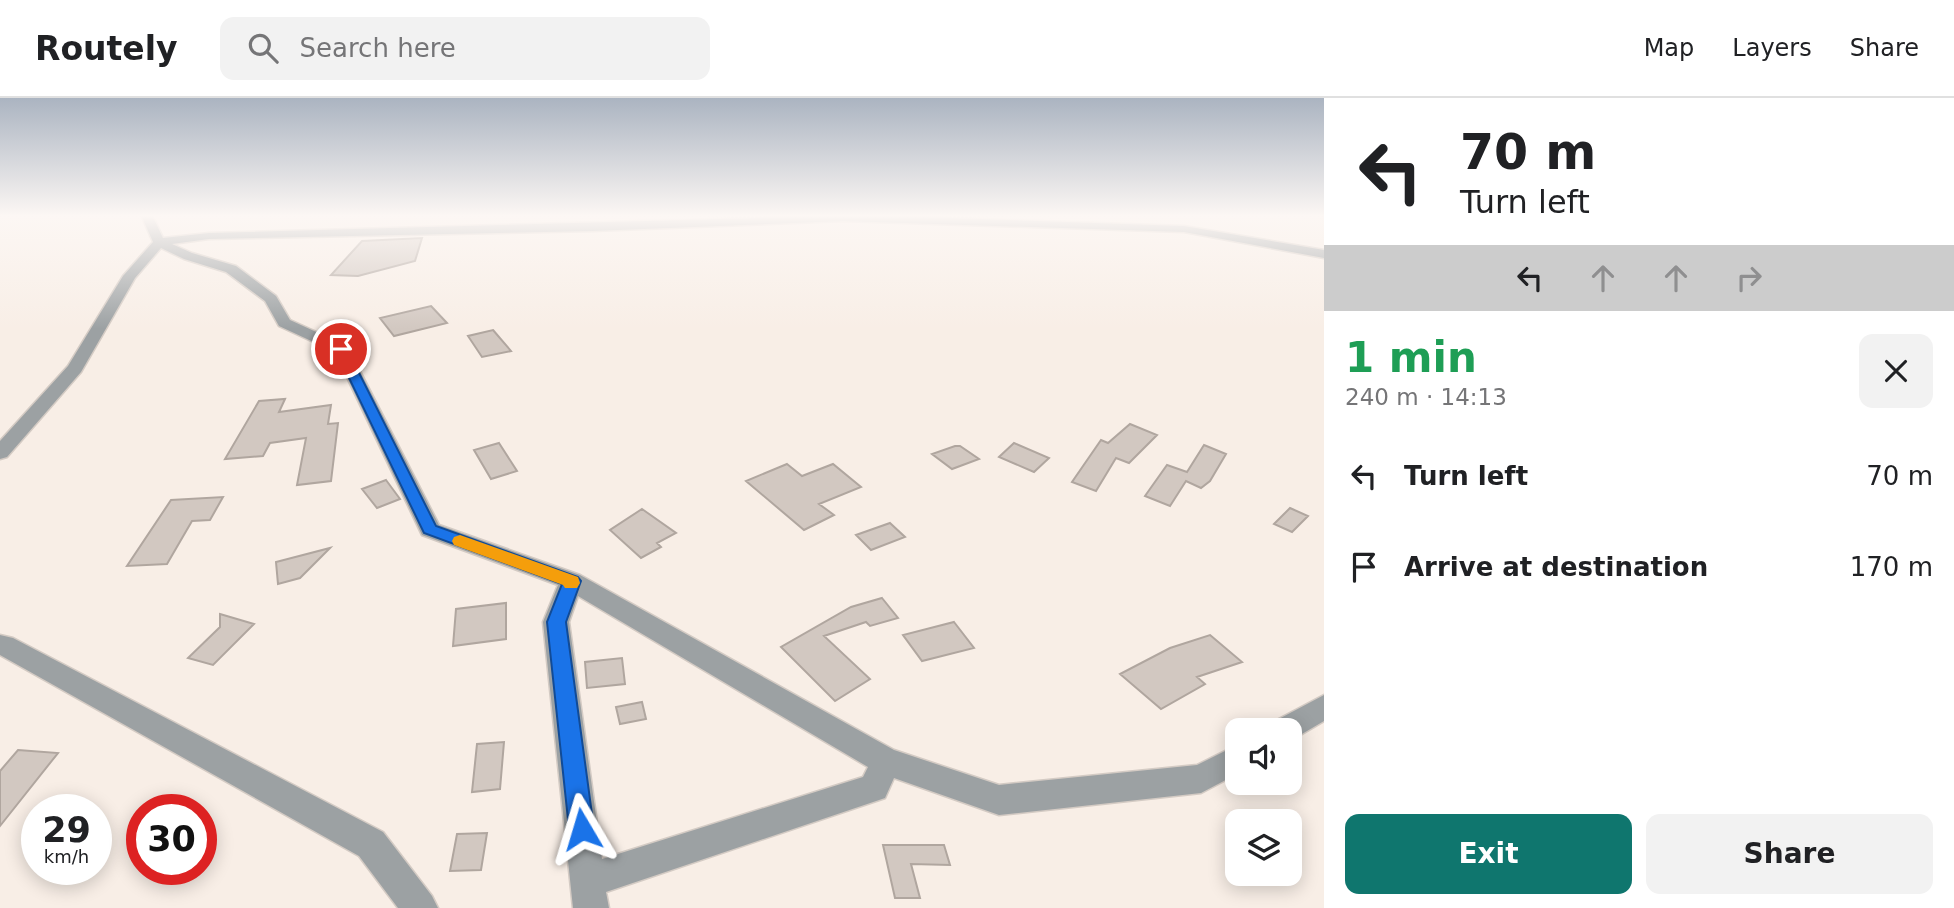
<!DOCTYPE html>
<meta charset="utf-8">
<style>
:root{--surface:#fff;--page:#f2f2f2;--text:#202124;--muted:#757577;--line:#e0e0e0;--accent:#0f766e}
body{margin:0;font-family:"DejaVu Sans",sans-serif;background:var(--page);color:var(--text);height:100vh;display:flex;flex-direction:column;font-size:26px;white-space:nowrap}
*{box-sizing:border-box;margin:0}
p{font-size:23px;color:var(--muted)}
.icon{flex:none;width:38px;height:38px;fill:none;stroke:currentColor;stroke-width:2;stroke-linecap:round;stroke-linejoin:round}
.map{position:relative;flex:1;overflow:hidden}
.drawer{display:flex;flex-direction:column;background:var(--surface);width:630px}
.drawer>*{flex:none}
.guide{background:#fff;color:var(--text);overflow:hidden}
.fabs{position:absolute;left:1225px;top:620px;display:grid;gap:14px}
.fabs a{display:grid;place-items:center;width:77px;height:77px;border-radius:14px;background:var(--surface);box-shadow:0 4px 18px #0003;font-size:35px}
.speed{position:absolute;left:21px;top:696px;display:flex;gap:14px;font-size:35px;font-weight:700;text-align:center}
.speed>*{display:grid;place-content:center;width:91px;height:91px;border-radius:50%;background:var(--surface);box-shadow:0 4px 18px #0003;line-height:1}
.speed small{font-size:18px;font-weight:400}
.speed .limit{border:10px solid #d22;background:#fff;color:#111}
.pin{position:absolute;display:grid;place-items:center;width:60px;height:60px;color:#fff;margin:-30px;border:4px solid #fff;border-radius:50%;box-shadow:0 2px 7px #0007}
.me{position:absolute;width:77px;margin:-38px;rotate:353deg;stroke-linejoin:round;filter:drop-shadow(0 0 5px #0008)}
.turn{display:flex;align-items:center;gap:24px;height:147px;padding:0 21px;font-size:32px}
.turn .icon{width:91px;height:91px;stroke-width:2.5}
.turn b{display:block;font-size:49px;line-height:60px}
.lanes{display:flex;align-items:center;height:66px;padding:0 21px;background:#0003;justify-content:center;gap:35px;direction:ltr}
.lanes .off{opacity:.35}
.round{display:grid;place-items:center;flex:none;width:74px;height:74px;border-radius:14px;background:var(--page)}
.head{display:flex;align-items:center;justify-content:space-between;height:119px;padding:0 21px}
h1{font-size:42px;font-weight:800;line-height:52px;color:#1e9e55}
.action{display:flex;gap:14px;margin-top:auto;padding:14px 21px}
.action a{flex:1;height:80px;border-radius:14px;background:var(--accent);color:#fff;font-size:28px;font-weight:800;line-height:80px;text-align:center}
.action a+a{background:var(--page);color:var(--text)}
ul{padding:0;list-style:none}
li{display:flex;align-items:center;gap:21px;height:91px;padding:0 21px}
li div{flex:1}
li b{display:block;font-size:26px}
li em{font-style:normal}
header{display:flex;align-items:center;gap:42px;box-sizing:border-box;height:98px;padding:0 35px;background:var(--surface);border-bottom:2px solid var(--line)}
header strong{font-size:33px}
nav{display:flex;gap:38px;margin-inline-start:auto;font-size:24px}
.search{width:490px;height:63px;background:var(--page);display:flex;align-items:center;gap:18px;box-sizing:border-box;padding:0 24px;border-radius:14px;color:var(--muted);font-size:26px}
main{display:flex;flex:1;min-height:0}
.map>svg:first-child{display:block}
.building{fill:#d2c8c1;stroke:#b0a69f;stroke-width:2}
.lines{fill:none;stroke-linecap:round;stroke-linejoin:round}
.street-casing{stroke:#d4cbc4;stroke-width:3}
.street{fill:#9ca1a3;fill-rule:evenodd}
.route{fill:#1a73e8;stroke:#114b97;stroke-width:2}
.slow{fill:#f59e0b}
</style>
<header>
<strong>Routely</strong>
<div class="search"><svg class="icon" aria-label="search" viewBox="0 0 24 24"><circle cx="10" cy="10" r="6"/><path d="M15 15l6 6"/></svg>Search here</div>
<nav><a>Map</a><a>Layers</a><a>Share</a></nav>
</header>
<main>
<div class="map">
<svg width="1324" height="810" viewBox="0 0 1324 810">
<rect width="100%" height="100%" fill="#f8eee6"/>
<path class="building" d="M422 140 415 163 358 178 331 177 362 143Z
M431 208 447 225 394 238 380 220Z
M493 232 511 253 482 259 468 238Z
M285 301 279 314 331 307 328 326 338 325 331 383 297 387 306 340 270 345 263 358 225 361 259 303Z
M1130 326 1157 337 1129 365 1116 360 1096 393 1072 384 1101 342 1108 345Z
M499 345 517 373 491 381 474 352Z
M1014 345 1049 360 1034 374 999 359Z
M1204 347 1226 356 1210 383 1201 390 1186 383 1170 408 1145 398 1167 367 1187 374Z
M955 348H960L979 361 952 371 932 356Z
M787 366 802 378 833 366 861 389 819 406 834 417 804 432 746 383Z
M386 382 400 401 377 410 362 391Z
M223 399 210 422 192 423 167 466 127 468 171 402Z
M1290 410 1308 418 1292 434 1274 426Z
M642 411 676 435 657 445 661 449 641 460 610 432Z
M890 425 905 439 871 452 856 437Z
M330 450 300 480 278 486 276 464Z
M882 500 898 520 870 528 866 524 824 538 870 581 835 603 781 549 851 509Z
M506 505V541L453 548 456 511Z
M220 516 254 526 213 567 188 560 220 529Z
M954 524 974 550 922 563 903 537Z
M1210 537 1242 564 1197 579 1205 586 1161 611 1120 576 1170 550Z
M622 560 625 586 587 590 585 564Z
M642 604 646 621 620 626 616 609Z
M504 644 500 691 472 694 477 646Z
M18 652 58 655 0 728V673Z
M487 735 481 772 450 773 457 736Z
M883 747H944L950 767 911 766 920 800H895Z"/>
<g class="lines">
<defs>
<path id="street" d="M141 117H152L163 140 209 135 866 117 1184 128 1324 152V160L1184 134 843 123 593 133 209 141 172 146 192 155 236 168 276 198 290 222 347 248 439 427 580 477 894 652 999 687 1197 667 1237 647V676L1201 695 999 717 894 680 885 700 606 794 609 810H573L543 524 558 487 422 437 335 254 279 228 265 203 226 174 184 161 161 150 135 180 81 274 7 359 0 361V343L68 268 123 178 153 144ZM578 498 868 669 863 679 602 761 569 524Z
M0 537 13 540 383 734 432 798 438 810H398L359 758 0 557Z
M1324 597V623L1290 643V632H1271L1275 623Z"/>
</defs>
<use href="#street" class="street-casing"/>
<use href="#street" class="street"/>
</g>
<linearGradient id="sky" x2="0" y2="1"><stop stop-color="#abb4c1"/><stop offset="0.51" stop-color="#fcf7f4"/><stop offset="1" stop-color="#fcf7f4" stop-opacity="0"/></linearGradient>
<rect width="1324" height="231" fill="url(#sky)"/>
<path class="route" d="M341 248 347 251 436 428 578 479 581 483 566 524 594 731 590 740 582 743 573 740 569 731 547 524 562 486 424 435 335 251Z"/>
<path class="slow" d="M460 437 578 479 580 485 577 490H565L563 487 454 447 452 443 454 439Z"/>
</svg>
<div class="fabs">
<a><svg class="icon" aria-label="sound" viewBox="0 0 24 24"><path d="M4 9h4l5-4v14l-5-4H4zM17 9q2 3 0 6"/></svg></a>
<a><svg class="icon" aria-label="layers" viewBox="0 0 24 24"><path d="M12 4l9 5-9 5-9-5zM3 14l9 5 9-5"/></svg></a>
</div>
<div class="speed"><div>29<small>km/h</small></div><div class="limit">30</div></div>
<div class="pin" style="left:341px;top:251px;background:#d93025"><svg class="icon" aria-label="arrive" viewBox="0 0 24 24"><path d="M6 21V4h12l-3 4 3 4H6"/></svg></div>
<svg class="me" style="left:582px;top:731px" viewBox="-20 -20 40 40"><path d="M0-17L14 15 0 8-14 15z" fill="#1a73e8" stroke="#fff" stroke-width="4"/></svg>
</div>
<section class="drawer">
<div class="guide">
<div class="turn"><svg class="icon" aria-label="left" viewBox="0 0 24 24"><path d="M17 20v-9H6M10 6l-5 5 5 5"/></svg><div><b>70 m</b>Turn left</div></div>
<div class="lanes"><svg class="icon" aria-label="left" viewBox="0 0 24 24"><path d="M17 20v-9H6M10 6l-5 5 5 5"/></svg><svg class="icon off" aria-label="ahead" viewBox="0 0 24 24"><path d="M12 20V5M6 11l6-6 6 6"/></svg><svg class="icon off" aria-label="ahead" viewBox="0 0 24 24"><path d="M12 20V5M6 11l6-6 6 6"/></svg><svg class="icon off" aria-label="right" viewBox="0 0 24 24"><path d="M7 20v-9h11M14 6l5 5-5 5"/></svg></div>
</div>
<div class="head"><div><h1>1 min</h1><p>240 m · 14:13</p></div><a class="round"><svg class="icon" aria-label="close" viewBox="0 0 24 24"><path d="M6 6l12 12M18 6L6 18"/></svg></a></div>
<ul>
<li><svg class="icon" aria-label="left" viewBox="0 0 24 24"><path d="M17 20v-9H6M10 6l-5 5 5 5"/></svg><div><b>Turn left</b></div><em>70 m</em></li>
<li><svg class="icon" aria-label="arrive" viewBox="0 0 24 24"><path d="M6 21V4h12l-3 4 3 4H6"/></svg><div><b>Arrive at destination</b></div><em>170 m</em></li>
</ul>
<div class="action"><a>Exit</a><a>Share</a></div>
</section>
</main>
